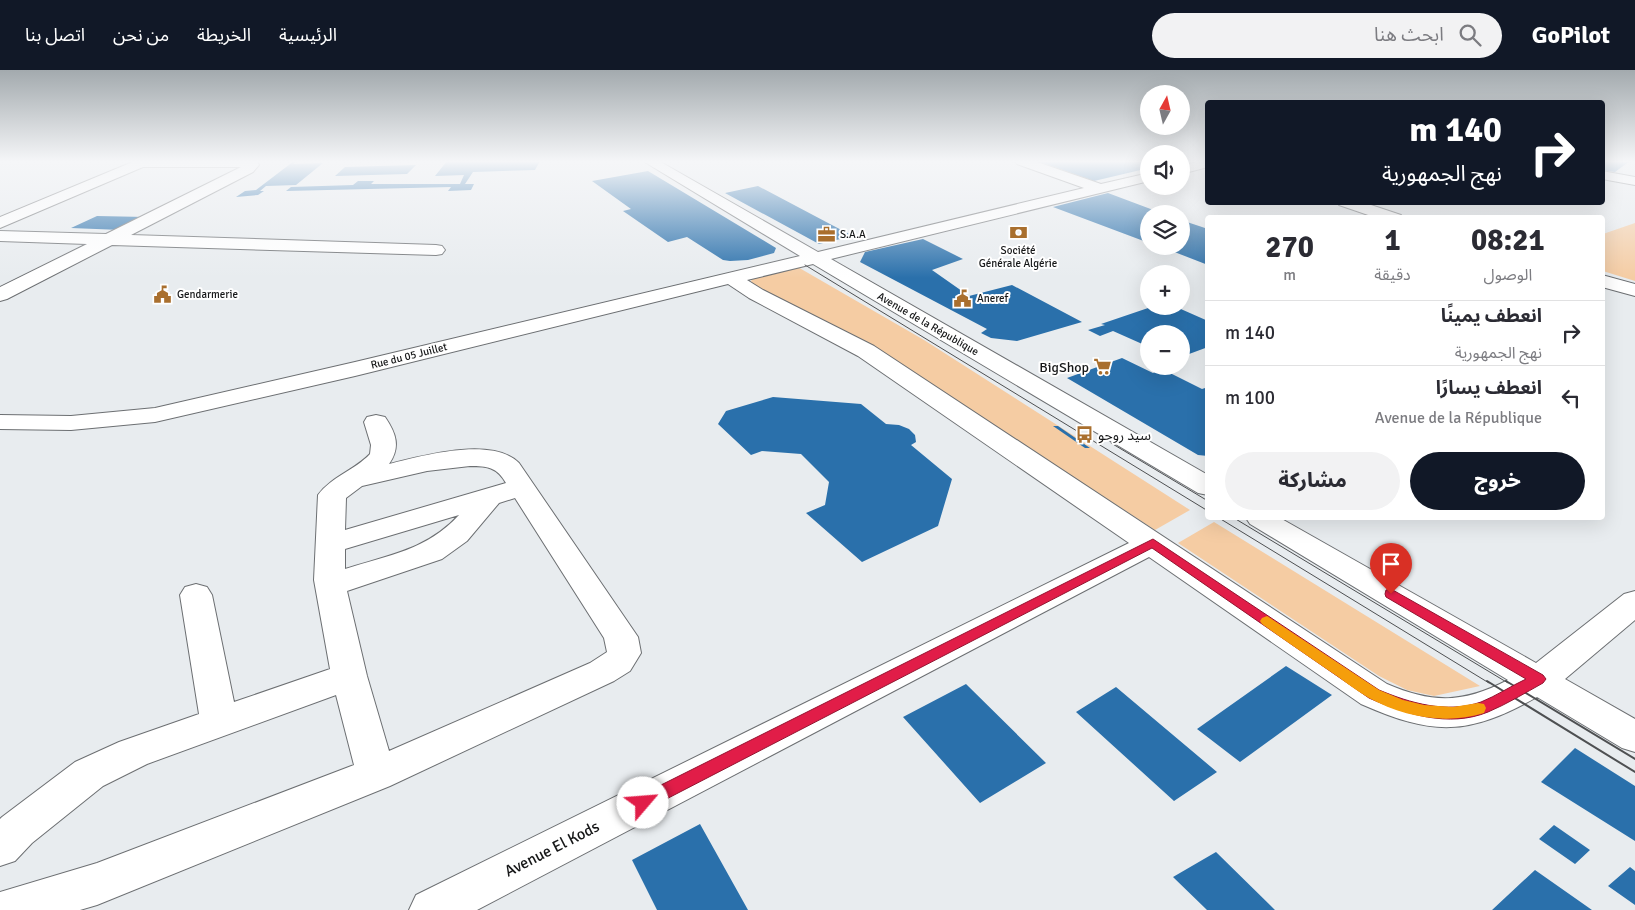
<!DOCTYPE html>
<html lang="ar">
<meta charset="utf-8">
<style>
:root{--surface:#fff;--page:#f2f2f3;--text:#2b2b33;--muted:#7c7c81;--line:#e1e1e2;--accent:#111827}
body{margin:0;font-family:Signika,"Noto Sans Arabic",sans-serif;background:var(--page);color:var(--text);direction:rtl;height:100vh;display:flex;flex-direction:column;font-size:19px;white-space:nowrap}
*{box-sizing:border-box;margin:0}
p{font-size:16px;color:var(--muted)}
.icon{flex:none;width:28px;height:28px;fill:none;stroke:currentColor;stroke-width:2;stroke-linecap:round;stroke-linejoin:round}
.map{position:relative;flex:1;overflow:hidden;direction:ltr}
.panel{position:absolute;left:1205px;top:145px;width:400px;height:305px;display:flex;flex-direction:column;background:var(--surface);border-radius:5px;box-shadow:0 5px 20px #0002;direction:rtl}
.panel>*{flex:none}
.top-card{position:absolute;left:1205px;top:30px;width:400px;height:105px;border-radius:5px;box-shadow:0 5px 20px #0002;direction:rtl;background:#111827;color:#fff;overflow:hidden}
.needle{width:32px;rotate:8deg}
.fabs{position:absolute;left:1140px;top:15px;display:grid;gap:10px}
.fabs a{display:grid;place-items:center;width:50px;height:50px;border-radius:50%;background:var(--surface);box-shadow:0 5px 20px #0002;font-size:25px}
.pin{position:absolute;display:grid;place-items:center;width:42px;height:42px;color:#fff;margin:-51px -21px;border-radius:50% 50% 50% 0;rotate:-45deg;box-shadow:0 0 5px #0007}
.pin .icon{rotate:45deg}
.me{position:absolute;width:55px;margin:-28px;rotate:63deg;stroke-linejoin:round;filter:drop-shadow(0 0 4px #0008)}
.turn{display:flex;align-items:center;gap:18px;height:105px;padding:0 20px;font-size:22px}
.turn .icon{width:65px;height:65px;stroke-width:2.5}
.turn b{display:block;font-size:35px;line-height:42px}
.eta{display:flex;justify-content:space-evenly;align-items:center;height:85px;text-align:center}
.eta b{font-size:30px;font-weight:800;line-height:35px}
.button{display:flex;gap:10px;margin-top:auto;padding:10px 20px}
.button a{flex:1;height:58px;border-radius:30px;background:var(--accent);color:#fff;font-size:20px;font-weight:800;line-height:58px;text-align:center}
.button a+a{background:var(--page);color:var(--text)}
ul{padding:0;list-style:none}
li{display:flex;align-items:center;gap:15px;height:65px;padding:0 20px;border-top:1px solid var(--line)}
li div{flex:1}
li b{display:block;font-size:19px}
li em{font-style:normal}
header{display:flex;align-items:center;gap:30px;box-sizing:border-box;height:70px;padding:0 25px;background:var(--accent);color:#fff}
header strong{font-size:24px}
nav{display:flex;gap:28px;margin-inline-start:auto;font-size:18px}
.search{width:350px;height:45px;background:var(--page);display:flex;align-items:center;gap:12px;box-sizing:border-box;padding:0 18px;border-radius:28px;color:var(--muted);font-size:19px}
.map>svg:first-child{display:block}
.green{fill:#f5cca3}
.building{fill:#2a70ab}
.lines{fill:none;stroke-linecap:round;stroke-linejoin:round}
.minor-casing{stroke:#6c6f72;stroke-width:2}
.minor{fill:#fff;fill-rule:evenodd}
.tram-far1{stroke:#4e5052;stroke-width:1}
.tram{stroke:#4e5052;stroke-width:2}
.route{fill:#e11d48;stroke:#92132f}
.slow{fill:#f59e0b}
.labels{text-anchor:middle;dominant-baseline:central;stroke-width:4;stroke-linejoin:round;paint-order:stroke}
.far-poi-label{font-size:11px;fill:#161718;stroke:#fff;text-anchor:start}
.far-street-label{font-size:11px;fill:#161718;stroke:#fff}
.poi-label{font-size:14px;fill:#161718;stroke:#fff;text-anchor:end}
.near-street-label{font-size:16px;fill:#161718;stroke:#fff}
</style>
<header>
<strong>GoPilot</strong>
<div class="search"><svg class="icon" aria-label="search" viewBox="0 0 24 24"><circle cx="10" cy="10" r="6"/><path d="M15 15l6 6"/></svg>ابحث هنا</div>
<nav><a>الرئيسية</a><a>الخريطة</a><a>من نحن</a><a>اتصل بنا</a></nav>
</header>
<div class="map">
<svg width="1635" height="840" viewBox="0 0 1635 840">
<rect width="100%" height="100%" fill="#e8ecef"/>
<path class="green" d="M1635 153V211L1603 201V164Z
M796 196 924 270 1190 440 1155 460 872 277 753 216 751 211 754 207Z
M1214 452 1480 616 1434 626 1407 620 1379 606 1178 473Z"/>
<path class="building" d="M294 91H297L293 94 323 93 296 115 266 116 260 121H264L258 125 236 127 245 121 256 120Z
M447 91H540L535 100 473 102 465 114H474L471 120 448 121 451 117 286 121 291 117 353 115 358 111H374L371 114H460L464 105 435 106Z
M1037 91H1149V98L1094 111Z
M1602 91H1630L1615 102 1602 100Z
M416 95 407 104 335 106 345 97Z
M648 101 776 178 774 183 748 190 730 191 723 190 687 167 668 172 623 141 631 139 592 111Z
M758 116 830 154 853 166 819 174 725 123Z
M1108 123 1164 144H1149V173L1053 137Z
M97 146 146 147 121 160 71 158Z
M1181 150 1208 159V195L1159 176H1181Z
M923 169 963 189 932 200 969 226 1012 215 1082 252 1017 271 991 268 981 263 987 259 860 192 865 182Z
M1154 236H1174L1208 251V277L1181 287V264H1149V277L1113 261 1100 266 1088 260 1105 255 1101 254Z
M1122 288 1153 303 1162 299 1202 319 1208 317V386L1198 385 1067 308Z
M773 327 861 334 886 354 899 355 909 359 915 365 916 372 911 375 952 409 938 456 862 492 806 443 825 435 829 412 801 384 762 381 751 385 718 354 726 341Z
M1053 356H1058L1090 378H1085Z
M1286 596 1332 625 1240 692 1197 659Z
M966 614 1046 693 980 733 903 647Z
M1116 617 1217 702 1174 731 1076 642Z
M1575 678 1635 716V771L1541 712Z
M700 754 748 840H657L632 790Z
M1554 755 1590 780 1575 794 1539 769Z
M1216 782 1275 840H1207L1173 807Z
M1630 797 1635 801V835L1608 816Z
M1535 800 1592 840H1492Z"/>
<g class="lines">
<defs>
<path id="minor" d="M135 91H252L257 92 259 95 253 102 131 165 436 175 442 176 445 180 442 184 436 185 112 175 7 229 0 231V217L87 174 0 171V161L106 164 241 97H143L0 158V147Z
M643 91H659L818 182 1084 118 1017 94 1015 91H1034L1101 114 1149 103V111L831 189 1208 405V425L1198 423 813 194 747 210 763 220 874 276 1387 614C1433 634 1464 633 1508 610L1250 454 1246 448H1280L1536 593 1624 524 1635 521V550L1565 609 1635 649V682L1622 678 1537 627C1468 666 1433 666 1361 634L1149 487 477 840H409L416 825 1129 473 858 286 749 228 728 214 355 306 155 352 71 360 0 359V345L71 346 155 338 355 292 800 186Z
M1201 91H1208V97L1181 104V96Z
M1602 101 1635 107V115L1602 109Z
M1337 132H1362L1401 145 1403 148H1377L1339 135Z
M1602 205 1635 214V226L1602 217Z
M376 345 385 347C396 363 401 377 389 394 422 386 492 366 519 393L638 567 641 583 630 601 614 611 390 716 97 835 80 840H0V822L97 793 354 695 336 625 147 694 103 716 32 773 15 791 0 796V749L2 747 75 692 119 672 199 644 180 525 185 517 196 514 207 517 212 525 234 632 330 599 314 510 318 425C331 407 355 400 370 384L371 375 364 352 367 347ZM470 396C487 396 497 397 506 413L345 460 346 428 362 416 427 401ZM515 428 604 568 607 582 590 593 389 681 367 606 347 521 442 489 467 471 499 433ZM459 445C427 480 389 485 345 499V479Z"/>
</defs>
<use href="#minor" class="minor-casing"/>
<use href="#minor" class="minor"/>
<path class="tram-far1" d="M805 195 1208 441
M1111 373 1208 431
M1219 448 1489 613
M1234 448 1508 613"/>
<path class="tram" d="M1487 611 1635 702
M1506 611 1635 689"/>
</g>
<linearGradient id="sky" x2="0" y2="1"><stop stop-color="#a3aaae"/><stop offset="0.44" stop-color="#f5f6f8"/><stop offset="1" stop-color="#f5f6f8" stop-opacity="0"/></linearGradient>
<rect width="1635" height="208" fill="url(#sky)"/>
<path class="route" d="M1153 469 1379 620C1410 633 1447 644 1481 632 1496 626 1511 616 1526 609L1386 527 1385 524 1386 520 1391 519 1543 605 1546 609 1543 613C1525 623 1507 634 1488 642 1449 658 1405 644 1369 628L1152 478 649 738 643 740 637 738 634 733 637 727Z"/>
<path class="slow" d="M1267 546 1379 620 1403 630 1424 635 1453 637 1478 633 1484 634 1486 638 1484 643C1446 655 1404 647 1369 628 1355 620 1342 609 1328 600 1306 585 1284 570 1262 554L1260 551 1262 548Z"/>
<defs>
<symbol id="bank-bare" viewBox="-9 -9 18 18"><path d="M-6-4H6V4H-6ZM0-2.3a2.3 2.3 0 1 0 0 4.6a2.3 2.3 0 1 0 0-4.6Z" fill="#a96f2e" stroke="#fff" stroke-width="2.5" paint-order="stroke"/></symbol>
<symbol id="office-bare" viewBox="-9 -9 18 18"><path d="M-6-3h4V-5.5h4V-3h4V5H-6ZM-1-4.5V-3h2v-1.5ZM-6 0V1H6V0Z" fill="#a96f2e" stroke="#fff" stroke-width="2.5" paint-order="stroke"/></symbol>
<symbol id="civic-bare" viewBox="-9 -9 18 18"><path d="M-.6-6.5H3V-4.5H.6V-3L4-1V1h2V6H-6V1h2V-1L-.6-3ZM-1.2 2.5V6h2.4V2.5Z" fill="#a96f2e" stroke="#fff" stroke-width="2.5" paint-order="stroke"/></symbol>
<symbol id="supermarket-bare" viewBox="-9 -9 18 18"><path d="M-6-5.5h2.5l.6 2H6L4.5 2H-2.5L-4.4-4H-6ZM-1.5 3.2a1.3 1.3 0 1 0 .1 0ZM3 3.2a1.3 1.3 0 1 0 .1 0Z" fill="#a96f2e" stroke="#fff" stroke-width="2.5" paint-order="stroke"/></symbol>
<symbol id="bus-bare" viewBox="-9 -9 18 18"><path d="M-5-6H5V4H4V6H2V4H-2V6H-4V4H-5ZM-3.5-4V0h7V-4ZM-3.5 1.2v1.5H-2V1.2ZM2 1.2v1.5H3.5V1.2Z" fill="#a96f2e" stroke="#fff" stroke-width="2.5" paint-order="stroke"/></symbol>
</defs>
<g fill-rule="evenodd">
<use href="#bank-bare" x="1006" y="150" width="25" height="25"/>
<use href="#office-bare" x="814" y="152" width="25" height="25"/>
<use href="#civic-bare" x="150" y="212" width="25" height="25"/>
<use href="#civic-bare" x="950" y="216" width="25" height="25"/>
<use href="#supermarket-bare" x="1090" y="284" width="25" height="25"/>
<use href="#bus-bare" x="1072" y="352" width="25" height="25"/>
</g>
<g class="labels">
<g class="far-poi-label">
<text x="840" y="164">S.A.A</text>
<text x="1018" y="180" text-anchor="middle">Société<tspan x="1018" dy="13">Générale Algérie</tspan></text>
<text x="177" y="224">Gendarmerie</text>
<text x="977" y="228">Aneref</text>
</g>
<g class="far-street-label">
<text transform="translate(928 254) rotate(30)">Avenue de la République</text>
<text transform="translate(409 286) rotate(-14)">Rue du 05 Juillet</text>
</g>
<g class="poi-label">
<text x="1089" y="297">BigShop</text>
<text x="1098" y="365" text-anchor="start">سيد روحو</text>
</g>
<g class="near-street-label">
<text transform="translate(552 779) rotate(-27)">Avenue El Kods</text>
</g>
</g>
</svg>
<div class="fabs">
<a><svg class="needle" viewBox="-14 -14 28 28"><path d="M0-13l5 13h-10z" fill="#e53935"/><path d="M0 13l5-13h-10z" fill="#7c7c81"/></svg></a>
<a><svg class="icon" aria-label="sound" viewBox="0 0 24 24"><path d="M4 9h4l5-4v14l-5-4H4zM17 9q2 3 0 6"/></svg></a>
<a><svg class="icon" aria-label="layers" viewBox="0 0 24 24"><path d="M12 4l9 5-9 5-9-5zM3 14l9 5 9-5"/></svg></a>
<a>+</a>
<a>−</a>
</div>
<div class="pin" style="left:1391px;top:524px;background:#d93025"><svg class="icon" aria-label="arrive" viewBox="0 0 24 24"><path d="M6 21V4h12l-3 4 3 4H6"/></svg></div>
<svg class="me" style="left:643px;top:733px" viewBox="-20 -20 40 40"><circle r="19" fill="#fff"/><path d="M0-13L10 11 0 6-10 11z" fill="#e11d48"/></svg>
<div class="top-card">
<div class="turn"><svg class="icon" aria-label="right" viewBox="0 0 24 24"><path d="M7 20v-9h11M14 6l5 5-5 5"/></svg><div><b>140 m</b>نهج الجمهورية</div></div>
</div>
<section class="panel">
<div class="eta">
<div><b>08:21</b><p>الوصول</p></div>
<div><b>1</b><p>دقيقة</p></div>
<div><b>270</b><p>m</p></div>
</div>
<ul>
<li><svg class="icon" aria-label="right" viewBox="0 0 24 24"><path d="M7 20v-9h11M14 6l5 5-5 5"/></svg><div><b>انعطف يمينًا</b><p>نهج الجمهورية</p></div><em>140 m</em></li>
<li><svg class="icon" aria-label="left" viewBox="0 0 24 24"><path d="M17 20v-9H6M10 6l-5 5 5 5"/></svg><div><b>انعطف يسارًا</b><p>Avenue de la République</p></div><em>100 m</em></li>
</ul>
<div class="button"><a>خروج</a><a>مشاركة</a></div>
</section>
</div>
